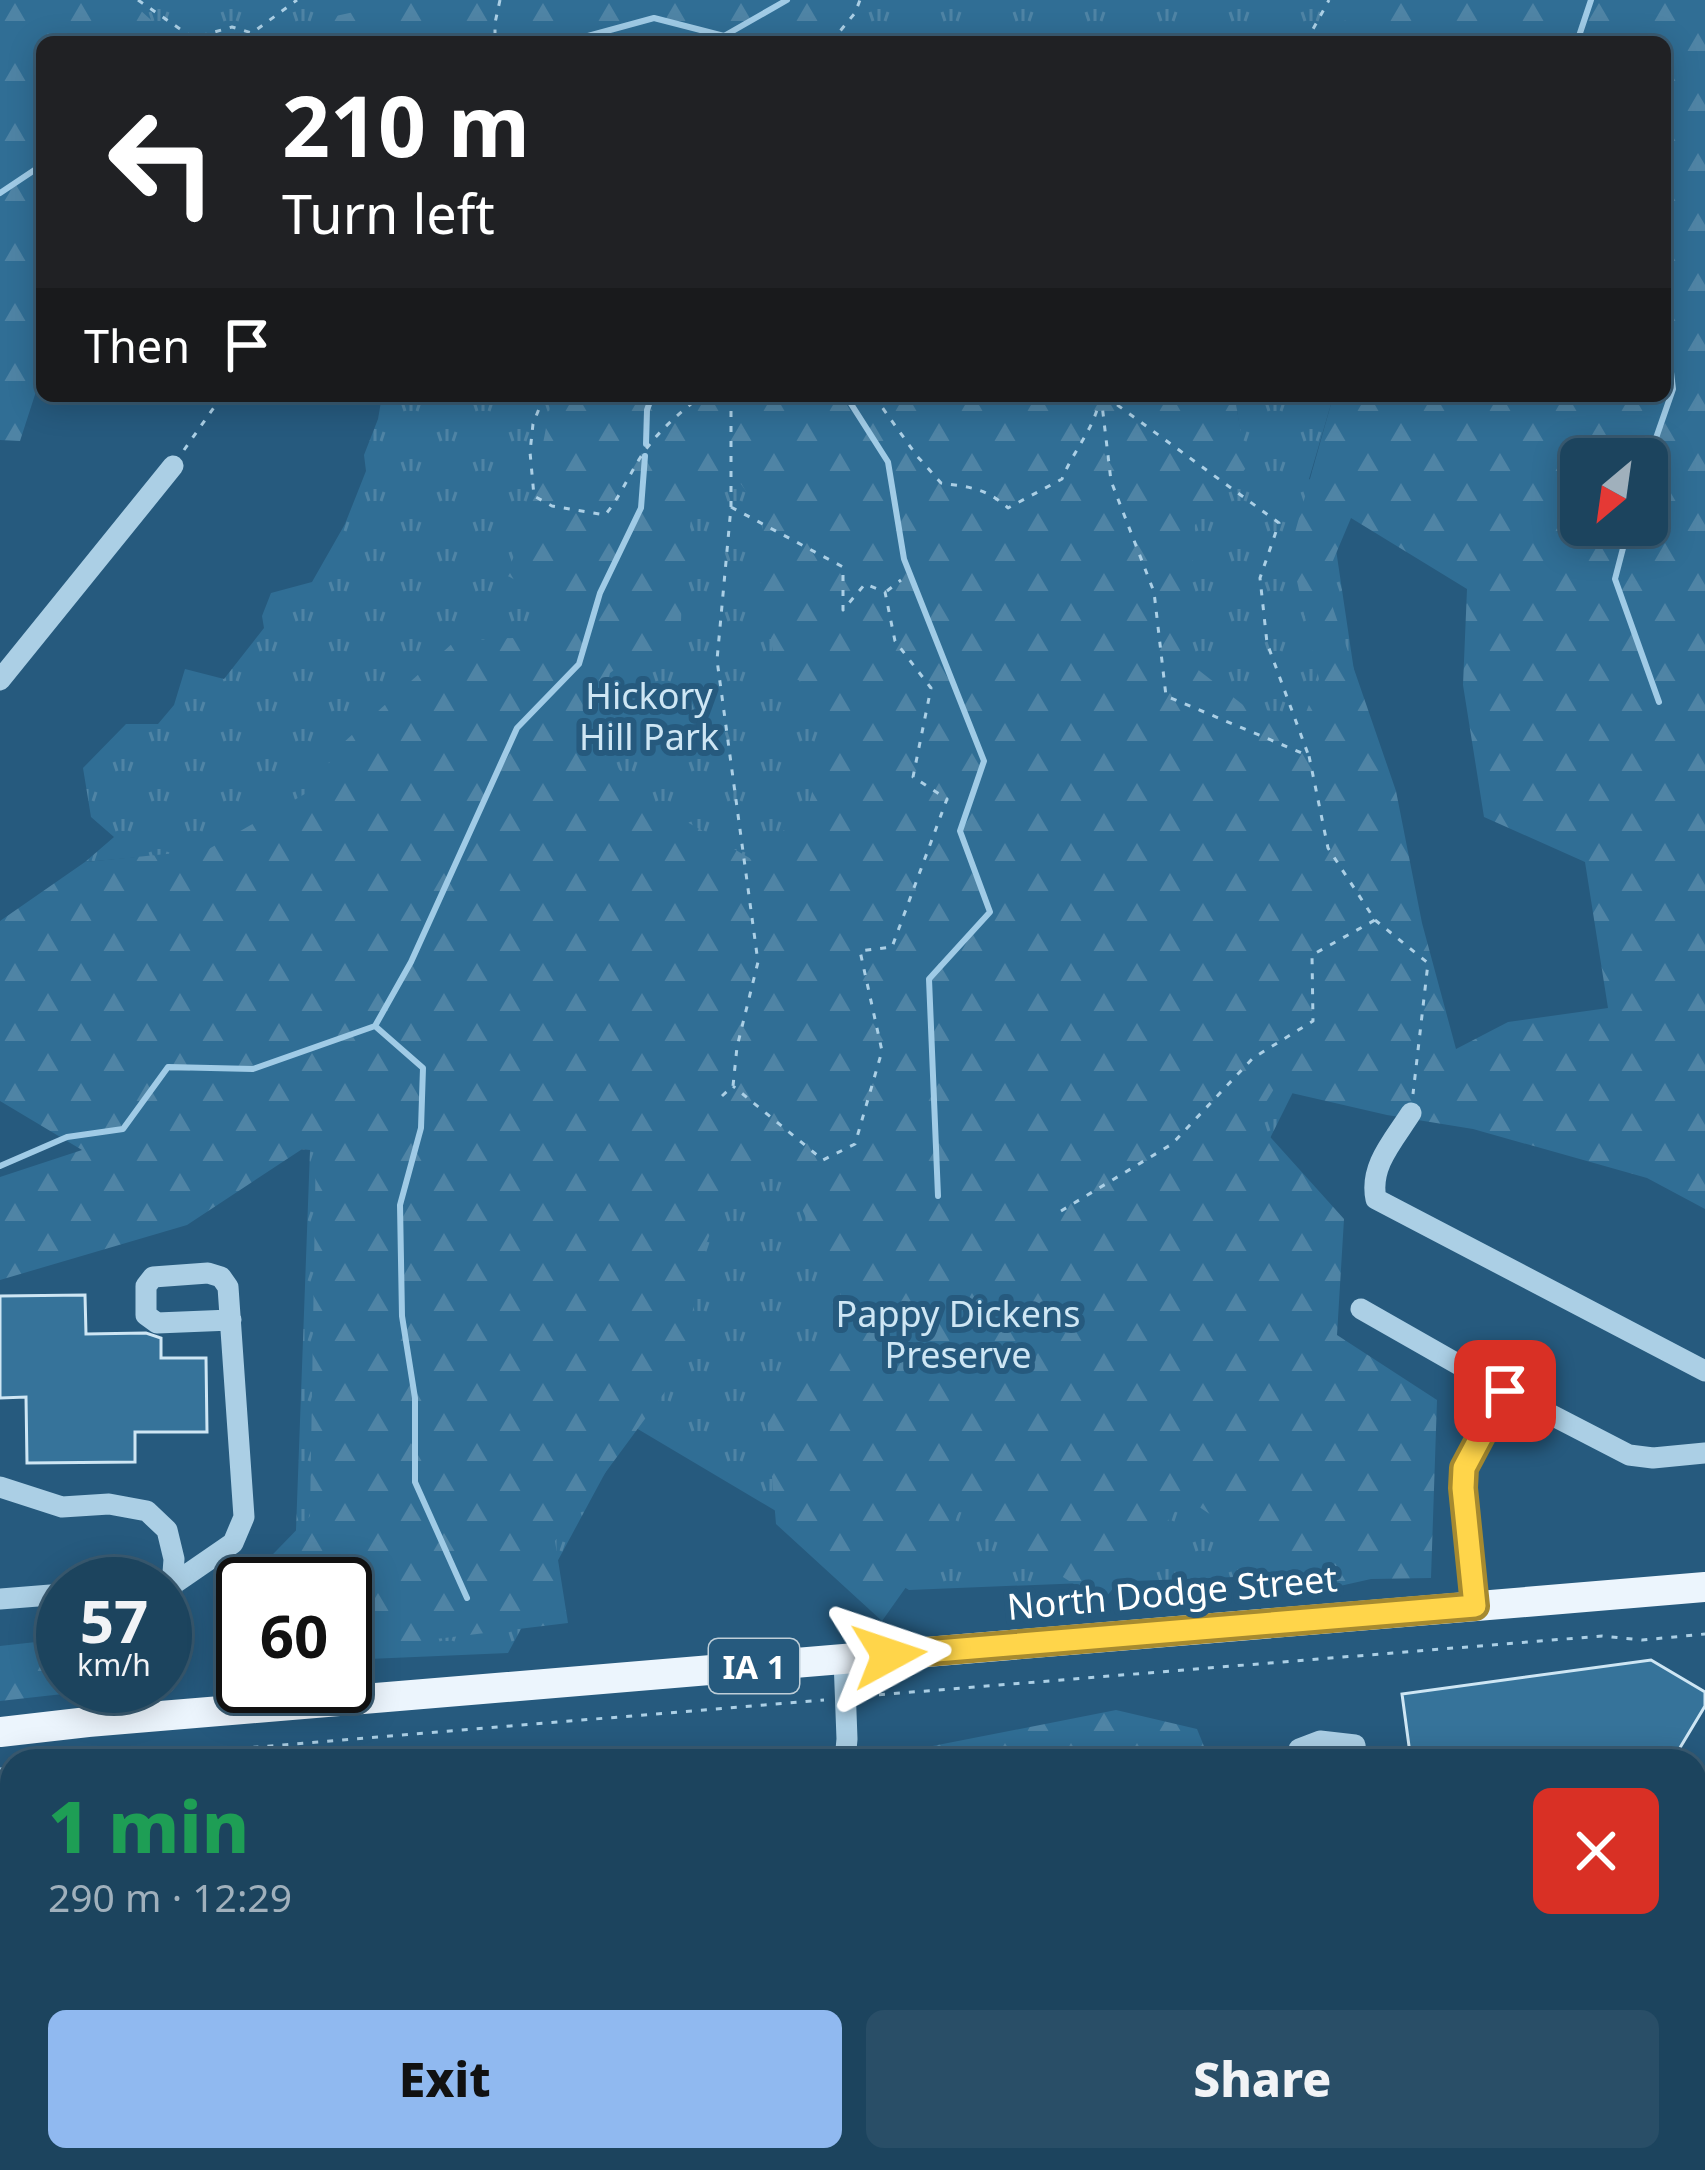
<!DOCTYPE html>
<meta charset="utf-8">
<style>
:root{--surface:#1c445e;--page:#294e67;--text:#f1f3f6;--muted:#a0b0bc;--line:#3a5c73;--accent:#90b9f0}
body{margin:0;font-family:"Noto Sans",sans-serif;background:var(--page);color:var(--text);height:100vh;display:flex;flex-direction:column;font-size:45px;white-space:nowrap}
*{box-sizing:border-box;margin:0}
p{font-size:39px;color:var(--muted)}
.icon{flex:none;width:66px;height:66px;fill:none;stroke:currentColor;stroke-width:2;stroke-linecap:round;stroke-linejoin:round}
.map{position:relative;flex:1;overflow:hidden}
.panel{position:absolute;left:0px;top:1749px;width:1707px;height:423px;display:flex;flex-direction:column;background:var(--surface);border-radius:36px 36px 0 0;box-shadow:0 6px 30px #0003,0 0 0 3px var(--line)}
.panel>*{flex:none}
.top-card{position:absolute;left:36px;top:36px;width:1635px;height:366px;border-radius:18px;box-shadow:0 6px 30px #0003,0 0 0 3px var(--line);background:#202124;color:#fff;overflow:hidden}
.needle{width:78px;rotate:209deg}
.tools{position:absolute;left:1560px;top:438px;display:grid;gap:24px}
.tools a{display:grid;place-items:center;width:108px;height:108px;border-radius:18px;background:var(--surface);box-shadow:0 6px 30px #0003,0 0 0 3px var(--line);font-size:60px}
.speed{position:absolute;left:36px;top:1557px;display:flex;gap:24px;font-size:60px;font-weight:700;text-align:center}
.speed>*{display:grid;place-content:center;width:156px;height:156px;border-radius:50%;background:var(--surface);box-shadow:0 6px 30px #0003,0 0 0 3px var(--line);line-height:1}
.speed small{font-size:30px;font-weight:400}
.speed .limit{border:6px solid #111;border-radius:18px;background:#fff;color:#111}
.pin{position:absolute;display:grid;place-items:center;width:102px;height:102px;color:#fff;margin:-51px;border-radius:24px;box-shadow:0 6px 18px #0006}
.me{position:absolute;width:132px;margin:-66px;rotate:85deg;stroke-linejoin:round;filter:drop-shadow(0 0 9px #0008)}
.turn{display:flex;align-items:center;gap:42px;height:252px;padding:0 48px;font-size:54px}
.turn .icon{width:156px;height:156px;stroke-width:2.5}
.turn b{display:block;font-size:84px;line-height:102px}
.then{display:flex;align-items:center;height:114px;padding:0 48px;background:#0003;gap:24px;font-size:45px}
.round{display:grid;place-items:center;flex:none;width:126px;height:126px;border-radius:18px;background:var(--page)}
.summary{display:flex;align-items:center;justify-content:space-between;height:204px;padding:0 48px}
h1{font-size:72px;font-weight:800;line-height:90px;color:#1e9e55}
.action{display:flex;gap:24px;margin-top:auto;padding:24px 48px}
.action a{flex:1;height:138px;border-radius:18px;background:var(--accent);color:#111;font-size:48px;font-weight:800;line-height:138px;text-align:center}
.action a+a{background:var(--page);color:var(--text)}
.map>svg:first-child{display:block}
.grass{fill:url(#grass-tufts)}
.forest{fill:url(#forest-firs);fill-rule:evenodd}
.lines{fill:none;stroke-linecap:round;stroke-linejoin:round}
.stream{stroke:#a0cbe6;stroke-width:6}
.building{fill:#36739a;stroke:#cee6f4;stroke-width:3}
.path{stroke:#abcfe5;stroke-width:3;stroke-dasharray:6 9;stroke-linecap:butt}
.minor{stroke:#abcfe5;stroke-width:21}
.major{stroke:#ecf5fd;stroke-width:30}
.route-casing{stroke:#a68a30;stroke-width:30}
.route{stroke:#ffd54a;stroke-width:21}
.labels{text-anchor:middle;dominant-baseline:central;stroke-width:12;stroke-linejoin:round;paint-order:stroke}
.shield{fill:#265a7e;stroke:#beced8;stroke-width:3}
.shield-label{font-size:33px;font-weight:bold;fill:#fff}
.park-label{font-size:36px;fill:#cee6f4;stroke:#265a7e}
.street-label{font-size:36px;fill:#fff;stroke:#265a7e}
</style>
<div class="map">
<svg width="1705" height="2170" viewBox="0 0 1705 2170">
<defs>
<pattern id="grass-tufts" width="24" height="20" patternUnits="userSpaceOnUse" patternTransform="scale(3)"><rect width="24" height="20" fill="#306e95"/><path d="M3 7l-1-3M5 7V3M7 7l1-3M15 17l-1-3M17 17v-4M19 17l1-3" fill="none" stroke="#4f84a5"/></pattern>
<pattern id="forest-firs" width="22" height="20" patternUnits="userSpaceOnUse" patternTransform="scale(3)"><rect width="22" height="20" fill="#306e95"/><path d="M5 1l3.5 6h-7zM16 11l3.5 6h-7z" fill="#4f84a5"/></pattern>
</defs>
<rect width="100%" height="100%" fill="#265a7e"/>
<path class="grass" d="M78 0H1705L1665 42H59Z
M382 396H1183L1242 443 1236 404 1240 396H1321L1331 404 1309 479 1327 489 1400 980 1306 1066 1198 1283 1406 1570 909 1590 631 1425 508 1653 345 1660V1584H294L310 1150 147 1135 268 816 207 851 85 862 114 837 91 817 83 768 126 724H158L174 705 185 669 224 679 264 628 262 616 271 593 312 582 345 524 366 471 364 455 378 419Z"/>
<path class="forest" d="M0 0H129L160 28 230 39 400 2 838 0 819 42H42V373L20 441 0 440Z
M1353 0H1705V1209L1647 1178 1473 1129 1387 1115 1274 1089 1255 1120 1344 1219 1337 1335 1437 1400 1431 1578 1371 1579 1322 1590 1186 1498 1102 1602 960 1511 882 1621 776 1524 767 1417 858 1333 783 1167 732 1179 706 1244 681 1370 555 1541 568 1623 345 1650V1584H244L310 1516 316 1140 187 1225 0 1280V1177L82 1150 0 1101V921L85 862 207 850 310 791 342 744 455 641 529 637 560 620 562 606 506 575 528 523 552 396H1240L1236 404 1247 467 1195 525 1187 661 1247 708 1305 715 1319 679 1290 550 1331 404 1322 396H1665V42H1333L1349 13ZM1581 459H1647V525H1581ZM732 472 763 514 761 585 776 668 824 694 828 734 808 807 753 860 642 796 594 740 610 673 638 652 680 653 682 590 692 511 707 479ZM1351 518 1467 589 1463 685 1484 817 1585 862 1608 1008 1508 1022 1456 1049 1422 923 1396 791 1324 582Z
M63 1639V1686H99V1690L0 1701V1646Z
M1116 1710 1197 1729 1210 1761H903L902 1752Z
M1695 2055 1705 2060V2170H1413L1424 2160H1695Z
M12 2087V2160H469L462 2170H0V2111Z
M775 2160H916L912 2170H770Z"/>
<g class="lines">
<path class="stream" d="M566 42 654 18 724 36 787 0
M1577 42 1591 0
M0 193 42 165
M846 396 888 462 904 559 984 761 960 831 990 912 929 979 938 1196
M646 444 647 410 652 396
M1647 464 1673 389 1665 321
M1629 525 1615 579 1659 702
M375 1026 423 1068 421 1128 400 1205 402 1316 415 1398V1482L467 1598
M0 1166 67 1137 123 1129 168 1067 253 1069 375 1026 411 962 517 728 579 664 600 593 641 508 645 456
M356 2170 360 2160"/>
</g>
<path class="building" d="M85 1295 86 1334 146 1333 161 1338V1358H206L207 1432H135V1462L27 1463 26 1397 0 1398V1296Z
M1651 1660 1705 1692V1706L1672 1761H1411L1402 1694Z"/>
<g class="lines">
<path class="path" d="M138 0 193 38 232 27 252 33 297 0
M500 0 495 23V38L504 42
M831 42 855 13 860 0
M1306 42 1329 0
M544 396 533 424 530 452 534 496 552 506 605 515C620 497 628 477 640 458 655 434 679 413 701 396
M874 396 917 456 941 483C969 487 986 488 1008 508L1062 479C1074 449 1094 430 1100 398
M1105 396 1279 523 1260 578 1267 643 1308 754
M184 450 222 396
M731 507 843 567V610L865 584 885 592 895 641 931 688 913 777 947 799 892 947 860 951 882 1051 855 1144 823 1160 733 1086
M887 591 901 580
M1375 920 1428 963 1413 1094
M722 1096 733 1086 737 1047 758 962 717 660 731 507V396
M1061 1211 1172 1144 1253 1058 1313 1021 1312 955 1375 920 1328 848 1309 756 1166 696 1154 592 1111 481 1101 396
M864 1696 1602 1636 1642 1640 1705 1634
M88 1761 824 1700
M0 1769 12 1768"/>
<path class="minor" d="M0 680 173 466
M1411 1113C1394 1140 1369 1166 1376 1199L1705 1371
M1361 1309 1505 1391
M0 1487 62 1507 109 1504 147 1511 167 1530 174 1559 165 1683
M165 1585H172L233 1543 244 1517 228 1287 221 1277 208 1273 153 1277 146 1286V1315L157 1323 231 1320
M0 1599 63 1594
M1475 1606C1472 1575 1457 1492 1465 1466 1472 1440 1491 1415 1505 1391L1629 1455 1653 1458 1705 1453
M844 1659 847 1739 845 1761
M1302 1761 1299 1749 1320 1741 1355 1745 1357 1761
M1695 1804 1705 1787
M1695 1981 1705 1988
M634 2170 640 2160
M1360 2170 1370 2160"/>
<path class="major" d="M0 1732 88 1722 1705 1587"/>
</g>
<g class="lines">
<defs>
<path id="route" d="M889 1655 1475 1606 1463 1488 1464 1468 1505 1391"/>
</defs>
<use href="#route" class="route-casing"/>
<use href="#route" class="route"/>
</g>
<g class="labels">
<rect class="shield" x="709" y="1639" width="90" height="54" rx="9"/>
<g class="shield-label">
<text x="754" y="1666">IA 1</text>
</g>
<g class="park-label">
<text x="649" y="695">Hickory<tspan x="649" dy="41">Hill Park</tspan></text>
<text x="958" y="1313">Pappy Dickens<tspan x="958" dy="41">Preserve</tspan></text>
</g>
<g class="street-label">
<text transform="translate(1172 1592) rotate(-5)">North Dodge Street</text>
</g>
</g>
</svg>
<div class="tools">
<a><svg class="needle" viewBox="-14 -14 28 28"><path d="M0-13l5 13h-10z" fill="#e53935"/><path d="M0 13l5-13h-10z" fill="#a0b0bc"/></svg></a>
</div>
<div class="speed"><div>57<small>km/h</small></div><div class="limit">60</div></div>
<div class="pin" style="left:1505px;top:1391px;background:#d93025"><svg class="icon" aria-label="arrive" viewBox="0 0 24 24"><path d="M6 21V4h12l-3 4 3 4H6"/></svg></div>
<svg class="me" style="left:889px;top:1655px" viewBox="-20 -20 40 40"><path d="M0-17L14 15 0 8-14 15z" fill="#ffd54a" stroke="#fff" stroke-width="4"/></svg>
<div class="top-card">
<div class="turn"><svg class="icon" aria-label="left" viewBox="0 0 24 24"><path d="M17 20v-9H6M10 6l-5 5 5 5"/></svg><div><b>210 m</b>Turn left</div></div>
<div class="then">Then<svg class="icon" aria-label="arrive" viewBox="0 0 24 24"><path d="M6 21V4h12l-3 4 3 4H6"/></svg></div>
</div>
<section class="panel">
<div class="summary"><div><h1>1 min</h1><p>290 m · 12:29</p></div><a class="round" style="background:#d93025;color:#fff"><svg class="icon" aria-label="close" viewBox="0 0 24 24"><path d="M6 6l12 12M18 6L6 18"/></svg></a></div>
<div class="action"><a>Exit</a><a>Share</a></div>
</section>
</div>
